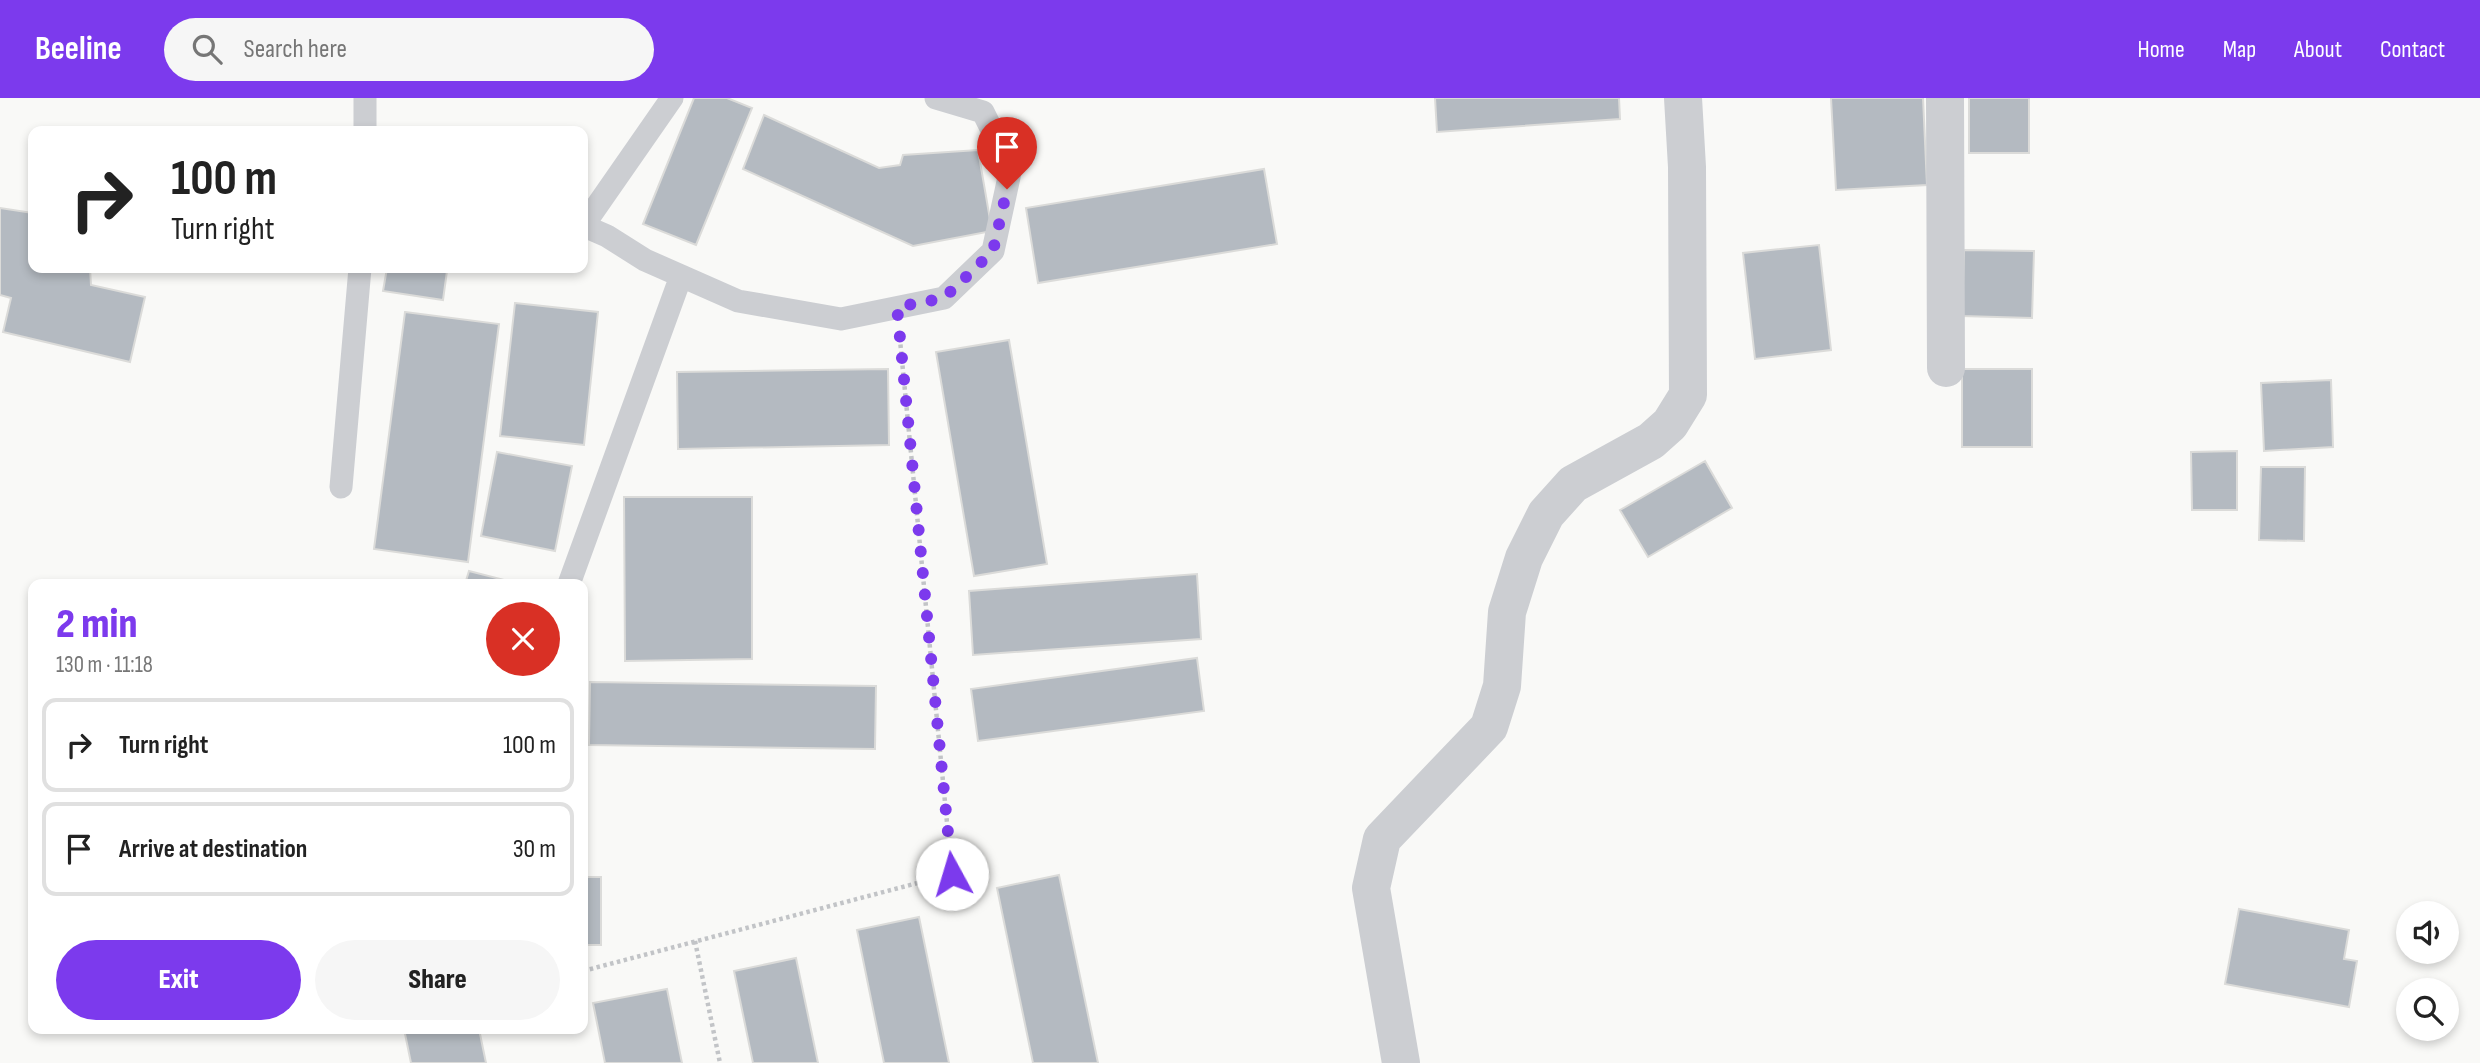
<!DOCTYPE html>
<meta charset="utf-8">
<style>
:root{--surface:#fff;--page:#f6f6f6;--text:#222;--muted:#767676;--line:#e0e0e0;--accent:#7c3aed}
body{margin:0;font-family:"Sofia Sans Condensed",sans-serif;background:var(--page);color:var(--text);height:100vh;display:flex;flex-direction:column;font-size:26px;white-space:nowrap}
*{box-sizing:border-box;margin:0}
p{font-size:23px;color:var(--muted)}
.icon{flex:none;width:38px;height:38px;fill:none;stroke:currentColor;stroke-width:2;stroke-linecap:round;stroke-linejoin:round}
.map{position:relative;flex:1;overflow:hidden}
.sheet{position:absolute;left:28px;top:481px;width:560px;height:455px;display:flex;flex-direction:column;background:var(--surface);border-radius:14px;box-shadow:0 4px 10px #0003}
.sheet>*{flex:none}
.banner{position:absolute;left:28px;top:28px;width:560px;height:147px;border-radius:14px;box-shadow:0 4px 10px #0003;background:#fff;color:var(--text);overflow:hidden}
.fabs{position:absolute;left:2396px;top:803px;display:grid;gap:14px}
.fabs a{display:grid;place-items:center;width:63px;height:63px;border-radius:50%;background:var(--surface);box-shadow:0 4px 10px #0003;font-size:35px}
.pin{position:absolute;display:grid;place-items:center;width:60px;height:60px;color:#fff;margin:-72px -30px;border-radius:50% 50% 50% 0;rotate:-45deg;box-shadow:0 0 7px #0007}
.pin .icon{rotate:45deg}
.me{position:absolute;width:77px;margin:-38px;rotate:354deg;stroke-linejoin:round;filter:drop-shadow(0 0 5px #0008)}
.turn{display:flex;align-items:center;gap:24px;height:147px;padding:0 28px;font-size:32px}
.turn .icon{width:91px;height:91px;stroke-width:2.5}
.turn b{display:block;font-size:49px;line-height:60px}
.round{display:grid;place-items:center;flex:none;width:74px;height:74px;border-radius:37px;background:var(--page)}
.head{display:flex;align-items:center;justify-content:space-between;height:119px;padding:0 28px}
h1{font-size:42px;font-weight:800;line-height:52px;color:var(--accent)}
.action{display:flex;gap:14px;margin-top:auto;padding:14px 28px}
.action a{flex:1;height:80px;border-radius:42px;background:var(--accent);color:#fff;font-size:28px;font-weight:800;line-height:80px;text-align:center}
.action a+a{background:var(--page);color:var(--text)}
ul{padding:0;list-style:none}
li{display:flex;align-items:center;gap:21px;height:94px;margin:0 14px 10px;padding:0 14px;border:4px solid var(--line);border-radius:14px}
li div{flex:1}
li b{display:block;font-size:26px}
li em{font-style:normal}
header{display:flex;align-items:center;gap:42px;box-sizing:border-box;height:98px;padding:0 35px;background:var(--accent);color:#fff}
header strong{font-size:33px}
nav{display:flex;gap:38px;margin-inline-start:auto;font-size:24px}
.search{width:490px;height:63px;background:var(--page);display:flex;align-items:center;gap:18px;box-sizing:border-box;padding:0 24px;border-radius:38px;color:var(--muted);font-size:26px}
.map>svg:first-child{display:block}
.building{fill:#b4bac1;stroke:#dbdbd9;stroke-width:2}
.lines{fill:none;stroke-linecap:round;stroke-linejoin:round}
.path{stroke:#c2c4c7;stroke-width:4.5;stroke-dasharray:3.5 3.5;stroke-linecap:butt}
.service{stroke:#ccced2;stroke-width:23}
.minor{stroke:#ccced2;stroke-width:38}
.route{stroke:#7c3aed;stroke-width:12;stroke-dasharray:0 21.6}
</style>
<header>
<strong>Beeline</strong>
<div class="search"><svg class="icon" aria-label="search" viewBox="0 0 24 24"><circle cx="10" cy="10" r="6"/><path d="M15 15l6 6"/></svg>Search here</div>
<nav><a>Home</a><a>Map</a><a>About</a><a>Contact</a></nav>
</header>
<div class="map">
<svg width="2480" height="965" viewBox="0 0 2480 965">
<rect width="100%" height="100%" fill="#f9f9f7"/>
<path class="building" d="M694 0H727L752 10 696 147 643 126Z
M1435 0H1619L1620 21 1437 34Z
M1831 0H1923L1927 87 1836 92Z
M1969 0H2029V55H1969Z
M764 17 879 70 900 67 903 57 978 52 992 133 913 148 743 71Z
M1264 71 1277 146 1038 185 1026 110Z
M0 110 33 115 30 159 33 160V170H90L91 187 145 199 130 264 3 234 11 200 0 197Z
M1819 147 1831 252 1755 261 1743 155Z
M1964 152 2034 153 2032 220 1962 218Z
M387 170 447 173 443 202 383 193Z
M515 205 598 214 584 347 500 338Z
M405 214 499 226 468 464 374 451Z
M1009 242 1047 466 974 478 936 254Z
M888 271 889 347 678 351 677 274Z
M1962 271H2032V349H1962Z
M2331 282 2333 349 2264 353 2261 285Z
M2237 353V412H2192L2191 354Z
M497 354 572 368 555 453 481 438Z
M1705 363 1732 410 1648 459 1620 412Z
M2261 369H2305L2304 443 2259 442Z
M624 399H752V561L625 563Z
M469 473 520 486H465Z
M1197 476 1201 541 973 557 969 493Z
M1197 560 1204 613 978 643 971 591Z
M590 584 876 588 875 651 589 647Z
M1059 777 1098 965H1033L997 790Z
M583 779H601V847H583Z
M2239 811 2349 832 2344 861 2357 863 2349 909 2225 886Z
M919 819 949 965H884L857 832Z
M796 860 818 965H753L734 873Z
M667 891 682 965H605L593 905Z
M404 931H479L486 965H411Z"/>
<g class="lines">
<path class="path" d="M695 843 720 965
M583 873 952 776 900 242"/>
<path class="service" d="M365 0V33
M583 128 672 0
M584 128 607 138 645 162 738 203 841 221 944 200 993 153 1011 70 983 14 936 0
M341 389 360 170
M569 486 681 178"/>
<path class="minor" d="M1945 0 1946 270
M1401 965 1371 790 1382 741 1489 629 1502 588 1507 514 1524 460 1546 416 1573 386 1651 343 1670 326 1688 297 1687 69 1683 0"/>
</g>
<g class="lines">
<path class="route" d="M952 776 897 209 944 200 993 153 1007 91"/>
</g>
</svg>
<div class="fabs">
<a><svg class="icon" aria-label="sound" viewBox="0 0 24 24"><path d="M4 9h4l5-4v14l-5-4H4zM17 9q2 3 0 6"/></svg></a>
<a><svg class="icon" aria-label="search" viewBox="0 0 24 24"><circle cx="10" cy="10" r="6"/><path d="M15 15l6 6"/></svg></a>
</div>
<div class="pin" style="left:1007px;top:91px;background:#d93025"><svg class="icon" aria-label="arrive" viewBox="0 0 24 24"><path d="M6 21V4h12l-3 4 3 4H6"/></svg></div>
<svg class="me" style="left:952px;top:776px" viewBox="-20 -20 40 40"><circle r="19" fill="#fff"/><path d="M0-13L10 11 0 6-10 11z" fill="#7c3aed"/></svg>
<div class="banner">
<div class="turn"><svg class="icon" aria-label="right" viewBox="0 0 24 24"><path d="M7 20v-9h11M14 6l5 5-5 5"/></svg><div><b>100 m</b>Turn right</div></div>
</div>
<section class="sheet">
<div class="head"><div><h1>2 min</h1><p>130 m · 11:18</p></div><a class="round" style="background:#d93025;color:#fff"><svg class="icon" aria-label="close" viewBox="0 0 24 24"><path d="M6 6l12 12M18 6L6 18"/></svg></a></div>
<ul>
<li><svg class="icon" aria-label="right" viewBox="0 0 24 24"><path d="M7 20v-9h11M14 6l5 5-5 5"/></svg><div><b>Turn right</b></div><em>100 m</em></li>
<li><svg class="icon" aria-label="arrive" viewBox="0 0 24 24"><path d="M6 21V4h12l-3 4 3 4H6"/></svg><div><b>Arrive at destination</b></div><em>30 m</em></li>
</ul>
<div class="action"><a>Exit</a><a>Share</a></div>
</section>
</div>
